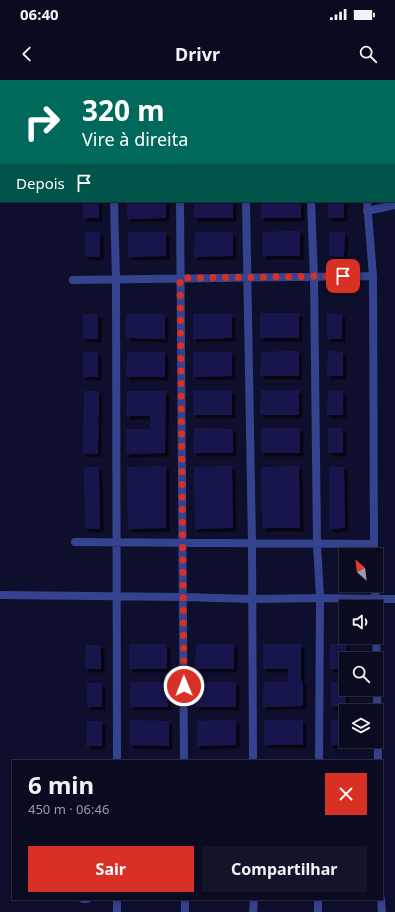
<!DOCTYPE html>
<html lang="pt">
<meta charset="utf-8">
<style>
:root{--surface:#0a0b21;--page:#13142a;--text:#f1f3f6;--muted:#999ba5;--line:#2a2b3f;--accent:#d93025}
body{margin:0;font-family:"Noto Sans",sans-serif;background:var(--page);color:var(--text);height:100vh;display:flex;flex-direction:column;font-size:15px;white-space:nowrap}
*{box-sizing:border-box;margin:0}
p{font-size:13px;color:var(--muted)}
.icon{flex:none;width:22px;height:22px;fill:none;stroke:currentColor;stroke-width:2;stroke-linecap:round;stroke-linejoin:round}
.map{position:relative;flex:1;overflow:hidden}
.drawer{position:absolute;left:12px;top:680px;width:371px;height:140px;display:flex;flex-direction:column;background:var(--surface);border-radius:0px;box-shadow:0 2px 6px #0003,0 0 0 1px var(--line)}
.drawer>*{flex:none}
.hud{position:absolute;left:0px;top:0px;width:395px;height:122px;box-shadow:0 2px 6px #0003,0 0 0 1px var(--line);background:#00695c;color:#fff;overflow:hidden}
.needle{width:26px;rotate:332deg}
.buttons{position:absolute;left:339px;top:468px;display:grid;gap:8px}
.buttons a{display:grid;place-items:center;width:44px;height:44px;border-radius:0px;background:var(--surface);box-shadow:0 2px 6px #0003,0 0 0 1px var(--line);font-size:20px}
.pin{position:absolute;display:grid;place-items:center;width:34px;height:34px;color:#fff;margin:-17px;border-radius:8px;box-shadow:0 2px 6px #0006}
.me{position:absolute;width:44px;margin:-22px;rotate:359deg;stroke-linejoin:round;filter:drop-shadow(0 0 3px #0008)}
.turn{display:flex;align-items:center;gap:14px;height:84px;padding:0 16px;font-size:18px}
.turn .icon{width:52px;height:52px;stroke-width:2.5}
.turn b{display:block;font-size:28px;line-height:34px}
.then{display:flex;align-items:center;height:38px;padding:0 16px;background:#0003;gap:8px;font-size:15px}
.round{display:grid;place-items:center;flex:none;width:42px;height:42px;border-radius:0px;background:var(--page)}
.summary{display:flex;align-items:center;justify-content:space-between;height:68px;padding:0 16px}
h1{font-size:24px;font-weight:700;line-height:30px}
.action{display:flex;gap:8px;margin-top:auto;padding:8px 16px}
.action a{flex:1;height:46px;border-radius:0px;background:var(--accent);color:#fff;font-size:16px;font-weight:700;line-height:46px;text-align:center}
.action a+a{background:var(--page);color:var(--text)}
.status{display:flex;justify-content:space-between;align-items:center;height:28px;padding:0 20px;background:var(--surface);direction:ltr}
.status svg{height:11px;fill:currentColor}
header{display:flex;justify-content:space-between;align-items:center;height:52px;padding:0 16px;background:var(--surface);font-size:18px;font-weight:700}
.map>svg:first-child{display:block}
.building{fill:#19194e;filter:url(#shadow)}
.lines{fill:none;stroke-linecap:round;stroke-linejoin:round}
.street{stroke:#35438f;stroke-width:8}
.route{stroke:#d93025;stroke-width:7;stroke-dasharray:0 12.6}
</style>
<div class="status"><b>06:40</b><svg viewBox="0 0 49 12"><path d="M0 12V9h3v3zM5 12V6h3v6zM10 12V3h3v9zM15 12V0h3v12zM26 1h20v11H26zM47 4h2v5h-2z"/></svg></div>
<header><svg class="icon" aria-label="back" viewBox="0 0 24 24"><path d="M15 5l-7 7 7 7"/></svg>Drivr<svg class="icon" aria-label="search" viewBox="0 0 24 24"><circle cx="10" cy="10" r="6"/><path d="M15 15l6 6"/></svg></header>
<div class="map">
<svg width="395" height="832" viewBox="0 0 395 832">
<defs>
<filter id="shadow"><feDropShadow dx="3.5" dy="3.5" stdDeviation="0" flood-color="#0009"/></filter>
</defs>
<rect width="100%" height="100%" fill="#0e0f2c"/>
<path class="building" d="M83 121H99V138H83Z
M127 121H166V138L127 139Z
M194 121H233V138H194Z
M261 121H301V138H261Z
M328 121H344V138H328Z
M300 151V176H262V152Z
M85 152H100V177H85Z
M128 152H166V176L128 177Z
M195 152H233V176L194 177Z
M329 152H345L344 177 329 176Z
M260 233H299V258H260Z
M83 234H98V259H83Z
M126 234H165V259L126 258Z
M193 234H232V258L193 259Z
M327 234H342V259H327Z
M299 271V296H260L261 272Z
M328 271 343 272V296H327Z
M83 272H98V297H83Z
M127 272H165V297H126Z
M193 272H232V296L193 297Z
M193 310H232V335H193Z
M261 310H299V335H260Z
M328 310 343 311V335H327Z
M84 311H99L98 374 83 373Z
M127 311H166L165 373 126 374V349H150V336H126Z
M194 348 233 349V373H193Z
M261 348H300V373H261Z
M328 348H343V373H328Z
M166 386V448L128 449 127 387Z
M232 386 233 448 195 449 194 387Z
M299 386 300 448H262L261 387Z
M84 387H99L100 449H85Z
M329 387H344L345 448 329 449Z
M129 564H167V589H129Z
M196 564H234V589H195Z
M263 564H301V601H303V626L263 627 264 602H288V589H263Z
M330 564H346L345 589H330Z
M86 565H101V589H85Z
M130 602H169L168 627H130Z
M196 602H236V627H196Z
M331 602H346V627H331Z
M87 603H102V627H87Z
M130 640 169 641V666L130 665Z
M220 640H236V665L197 666V641Z
M264 640H303V665H264Z
M331 640H346V665H331Z
M87 641H102V666H86Z"/>
<g class="lines">
<path class="street" d="M112 0V1
M245 0V1
M307 0 308 1
M180 1V0
M367 1V0
M114 121 116 199 117 681
M180 121 184 681
M246 121 252 464 253 681
M311 121 314 197 317 464 320 518 319 681
M367 121 373 196 374 475
M367 131 395 125
M73 200 373 196
M75 462 373 464
M375 505 376 527
M0 515 183 517 252 519 320 518 395 519
M376 546 378 681
M83 819H87
M381 819 382 832
M117 832V819
M185 832V819
M253 832 254 819
M318 832V819"/>
</g>
<g class="lines">
<path class="route" d="M184 606 180 198 343 196"/>
</g>
</svg>
<div class="buttons">
<a><svg class="needle" viewBox="-14 -14 28 28"><path d="M0-13l5 13h-10z" fill="#e53935"/><path d="M0 13l5-13h-10z" fill="#999ba5"/></svg></a>
<a><svg class="icon" aria-label="sound" viewBox="0 0 24 24"><path d="M4 9h4l5-4v14l-5-4H4zM17 9q2 3 0 6"/></svg></a>
<a><svg class="icon" aria-label="search" viewBox="0 0 24 24"><circle cx="10" cy="10" r="6"/><path d="M15 15l6 6"/></svg></a>
<a><svg class="icon" aria-label="layers" viewBox="0 0 24 24"><path d="M12 4l9 5-9 5-9-5zM3 14l9 5 9-5"/></svg></a>
</div>
<div class="pin" style="left:343px;top:196px;background:#d93025"><svg class="icon" aria-label="arrive" viewBox="0 0 24 24"><path d="M6 21V4h12l-3 4 3 4H6"/></svg></div>
<svg class="me" style="left:184px;top:606px" viewBox="-20 -20 40 40"><circle r="17" fill="#d93025" stroke="#fff" stroke-width="3"/><path d="M0-11L8 9 0 5-8 9z" fill="#fff"/></svg>
<div class="hud">
<div class="turn"><svg class="icon" aria-label="right" viewBox="0 0 24 24"><path d="M7 20v-9h11M14 6l5 5-5 5"/></svg><div><b>320 m</b>Vire à direita</div></div>
<div class="then">Depois<svg class="icon" aria-label="arrive" viewBox="0 0 24 24"><path d="M6 21V4h12l-3 4 3 4H6"/></svg></div>
</div>
<section class="drawer">
<div class="summary"><div><h1>6 min</h1><p>450 m · 06:46</p></div><a class="round" style="background:#d93025;color:#fff"><svg class="icon" aria-label="close" viewBox="0 0 24 24"><path d="M6 6l12 12M18 6L6 18"/></svg></a></div>
<div class="action"><a>Sair</a><a>Compartilhar</a></div>
</section>
</div>
